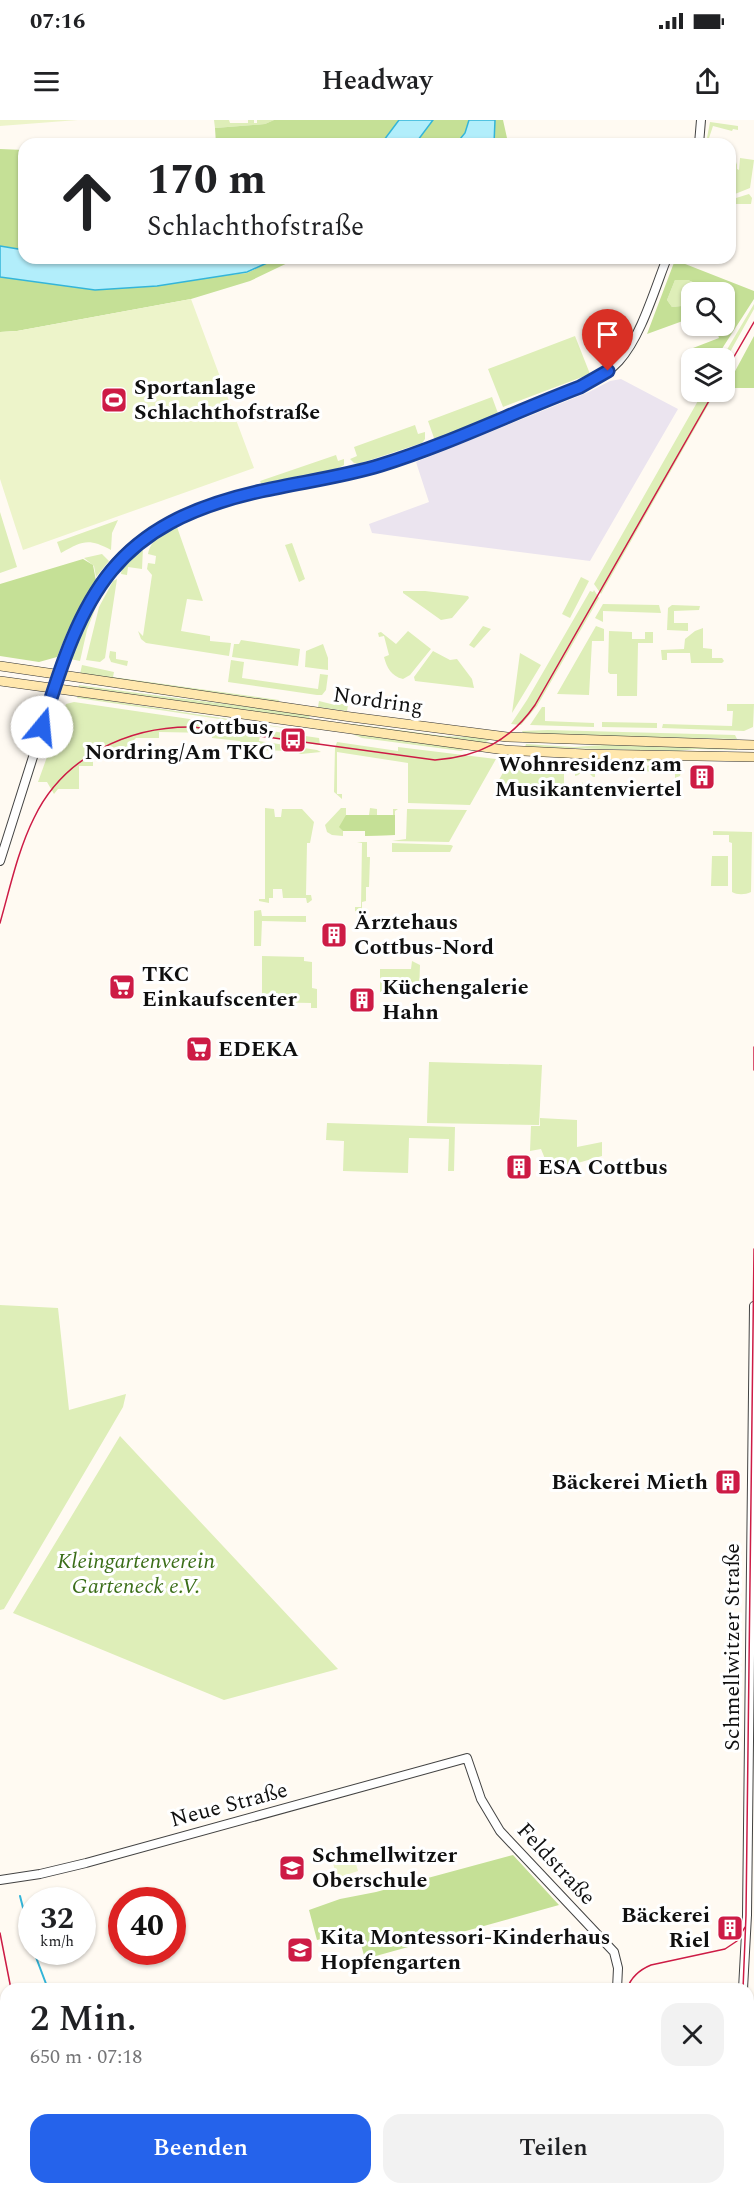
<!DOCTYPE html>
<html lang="de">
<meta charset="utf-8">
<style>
:root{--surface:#fff;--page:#f2f2f2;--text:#202124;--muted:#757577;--accent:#2563eb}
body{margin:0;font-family:Spectral,serif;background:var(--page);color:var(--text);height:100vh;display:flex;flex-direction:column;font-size:22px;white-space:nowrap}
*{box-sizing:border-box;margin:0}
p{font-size:20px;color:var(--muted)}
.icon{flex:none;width:33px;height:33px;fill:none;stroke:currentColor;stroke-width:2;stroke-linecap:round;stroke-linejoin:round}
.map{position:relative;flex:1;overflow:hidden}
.sheet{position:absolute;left:0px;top:1863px;width:754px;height:212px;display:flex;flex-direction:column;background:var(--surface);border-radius:18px 18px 0 0;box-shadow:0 2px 4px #0004}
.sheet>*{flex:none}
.top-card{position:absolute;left:18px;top:18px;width:718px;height:126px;border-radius:18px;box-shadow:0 2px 4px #0004;background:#fff;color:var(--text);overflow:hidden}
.buttons{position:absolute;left:681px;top:162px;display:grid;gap:12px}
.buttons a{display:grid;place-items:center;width:54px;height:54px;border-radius:12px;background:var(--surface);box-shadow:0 2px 4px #0004;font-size:30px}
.speed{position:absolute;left:18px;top:1767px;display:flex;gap:12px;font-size:30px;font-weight:700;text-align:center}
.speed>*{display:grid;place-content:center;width:78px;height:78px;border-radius:50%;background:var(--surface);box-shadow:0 2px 4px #0004;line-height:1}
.speed small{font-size:15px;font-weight:400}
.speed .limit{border:9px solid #d22;background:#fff;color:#111}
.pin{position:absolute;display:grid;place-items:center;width:51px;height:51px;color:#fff;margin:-62px -26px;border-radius:50% 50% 50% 0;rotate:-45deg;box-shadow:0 0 6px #0007}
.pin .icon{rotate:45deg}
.me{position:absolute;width:66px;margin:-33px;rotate:17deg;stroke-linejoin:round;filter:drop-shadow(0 0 4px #0008)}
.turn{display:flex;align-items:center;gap:21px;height:126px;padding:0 30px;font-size:27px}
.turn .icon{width:78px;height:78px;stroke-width:2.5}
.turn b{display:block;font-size:42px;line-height:51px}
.round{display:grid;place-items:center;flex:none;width:63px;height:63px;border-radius:18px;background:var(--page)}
.summary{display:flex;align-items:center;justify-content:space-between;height:102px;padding:0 30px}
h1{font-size:36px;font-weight:600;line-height:45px}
.button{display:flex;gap:12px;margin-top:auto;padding:12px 30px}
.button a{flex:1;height:69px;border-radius:18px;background:var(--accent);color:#fff;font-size:24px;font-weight:600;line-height:69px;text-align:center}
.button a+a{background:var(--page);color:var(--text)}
.status{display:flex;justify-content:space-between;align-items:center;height:42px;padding:0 30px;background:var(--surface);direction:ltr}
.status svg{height:16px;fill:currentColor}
header{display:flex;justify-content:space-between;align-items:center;height:78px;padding:0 30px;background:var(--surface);font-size:27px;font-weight:600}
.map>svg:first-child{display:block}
.industrial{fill:#ebe4ef}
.green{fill:#deeeb8}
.forest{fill:#c5e096}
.pitch{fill:#edf4ca}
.water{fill:#b2eefb;stroke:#33b5d9;stroke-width:1.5}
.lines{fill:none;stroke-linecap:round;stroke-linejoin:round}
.stream{stroke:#33b5d9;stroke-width:2}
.tertiary-casing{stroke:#434343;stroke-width:10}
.secondary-casing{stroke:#323232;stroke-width:10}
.tertiary{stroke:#fff;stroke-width:8}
.secondary{stroke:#ffe7ad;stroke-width:9}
.tram{stroke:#cd1b45;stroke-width:1.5}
.route-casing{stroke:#184099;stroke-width:15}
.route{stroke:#2563eb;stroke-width:10}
.labels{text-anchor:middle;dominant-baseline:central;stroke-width:6;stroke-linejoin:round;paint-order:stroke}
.poi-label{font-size:22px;font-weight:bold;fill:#101010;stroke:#fff;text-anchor:start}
.street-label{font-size:22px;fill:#101010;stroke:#fff}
.park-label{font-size:22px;font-style:italic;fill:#3b6e19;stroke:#fff}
</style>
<div class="status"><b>07:16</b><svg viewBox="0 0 49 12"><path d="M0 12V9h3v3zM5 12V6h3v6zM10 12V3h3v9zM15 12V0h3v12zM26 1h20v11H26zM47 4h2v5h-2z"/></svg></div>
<header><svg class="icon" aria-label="menu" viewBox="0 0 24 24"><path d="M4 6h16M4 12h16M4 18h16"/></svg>Headway<svg class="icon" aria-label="share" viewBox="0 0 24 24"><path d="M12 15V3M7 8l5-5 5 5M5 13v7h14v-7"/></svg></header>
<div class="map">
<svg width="754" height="2074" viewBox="0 0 754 2074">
<rect width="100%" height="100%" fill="#fffaf2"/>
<path class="industrial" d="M621 259 678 289 590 441 372 413 369 404 429 382 416 342 589 272 610 261Z"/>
<path class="green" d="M214 0H229L230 3H248V0H254V3H257V0H274L265 4 215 8Z
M710 2 738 6V10L733 9 732 11 713 6 709 18H707Z
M740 38 754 40 750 68 735 74V72L733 71V53L737 42V49L739 50Z
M749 74 752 78 751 84H736V78Z
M675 160H688L704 168 702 172H692L691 185 672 187 667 180Z
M754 184V189L725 241 724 238H722Z
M575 216 590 254 503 287 488 249Z
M703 272 715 273 601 474 594 464Z
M492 277 499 296 438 319 434 318 428 301Z
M415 305 418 314 425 312V319L422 323 358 344 354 343 350 339 357 336 354 327Z
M336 335 338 341 344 339V345C329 355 279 365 262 366L260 361Z
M0 392 17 447 0 453Z
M118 400 112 413 111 430C88 418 83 421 61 433L57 422Z
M177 407 203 481 187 479 181 511 210 516V521L231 523 229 536 146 523 141 519 138 511 143 516 152 455 147 449 148 443 155 444 156 436 148 434C151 418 164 414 177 407Z
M292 423 305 459 299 462 285 425Z
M143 428 142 449 128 447 127 455 121 454 122 448Z
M102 434 109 441 96 457 94 446 84 438Z
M581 457 589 461 570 498 562 494Z
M117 459 105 538 100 542 86 540 99 487 113 461Z
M594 470 599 478 537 586 521 605 511 604 527 580 590 471 593 472Z
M403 471H425L468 476 469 478 452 498 441 500 403 473Z
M97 478 99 479 87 510 80 541 70 539Z
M603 484 659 485 661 493 603 491V502L595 498Z
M672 485 700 486 699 490 674 491V503H688V511L667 510 668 488Z
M483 506 491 509 474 528 469 525Z
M596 506 604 509V521H592L589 575 557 574Z
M703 508V528L712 529V538H722L724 541 722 543H691L690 533H667V540H662L661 530 684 529 685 519 695 511Z
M408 511 431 529 410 555 403 559C391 556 387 548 384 537L389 535 384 516 379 517 378 513 381 512 396 524Z
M609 511 632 512V519H645V512H653V523H638L637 576H617V554H610L608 552Z
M241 520 300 529 298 546 232 537 234 524H239Z
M323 524 328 538V550L305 547 306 531Z
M110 531 116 532V539L128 541 127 546 111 542 109 537Z
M433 531 450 540 457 539 472 559 474 568 415 561 414 557Z
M520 533 541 545 512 593Z
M231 540 244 542 242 558 318 569 320 554 328 555 326 570 322 575H317L228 562Z
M82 545 114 552 113 557 279 580 278 582 80 554Z
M79 565C156 576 233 584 310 595L309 600 78 568Z
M78 576 307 611C230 601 154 589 77 578Z
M319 581 335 585 336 583 348 585 347 591 318 587Z
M74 582 319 618 320 625 260 616 259 621 317 630 321 632 301 634 293 631 250 630 244 628 240 621 212 618V613L159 612V618H136L134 620V630L106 631V636H93V646H79V669H58L54 674 47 662H38L66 584Z
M727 584H754L753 607 744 611 662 608 663 604 732 606 733 591H727Z
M542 587H545V601L594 603V607L530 605Z
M602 602 657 603V608L602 607Z
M353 604 444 616 493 618 484 623 353 606Z
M548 610 735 615 737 619 551 615 523 613 522 611Z
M352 614 467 629 461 631 362 618Z
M337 622 398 631V627L496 639 470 685 408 683V643L337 632V674H342V679L334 672 335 628Z
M526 624 574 627 604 625 737 627V630L696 629 678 631 525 627Z
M594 638 680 640 681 642 590 641Z
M510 640 581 644C581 650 582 655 575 656V650H564V666L582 667V662L586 670 495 667Z
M588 645 682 646 680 656 675 658V652L595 650V657H593L589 653Z
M588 661H592V667L674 668 675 663 677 664 679 669 677 672 606 670 591 667Z
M265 688 274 689 275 697H281L282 689H302L314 702 310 723H307L306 775H311L312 780 308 783H307L306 778H283L282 769H273V778H269V783L259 781V779H265Z
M341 688H346V695H369L370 688 377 689V695H393V689H398L395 691V715L365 716V711H343V716L332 715 327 712 325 705Z
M407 689 467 690 449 722 392 721 406 719Z
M713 711 752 712 751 772C745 775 737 775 732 772V723L729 722V715H713Z
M357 722H367V737H370L369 767H366V781L362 782V793L355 791V787H361L362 723Z
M392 723 451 725 453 726 450 732H392Z
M712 736H728V766H711Z
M261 790 262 796H306V802L262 801 261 826H254V791Z
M262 836 304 837V841L312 842V868L317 869V888H311V883L262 882Z
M412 841 420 845 419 873 380 872V849H411Z
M429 942 542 945 539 1005 427 1003Z
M540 998 577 1000V1027L602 1022V1036L550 1051 541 1029 530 1031 531 1006H540Z
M327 1003 455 1007 454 1051H448L449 1019 409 1018 408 1053 343 1051 344 1021 326 1020Z
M0 1185 58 1188 69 1290 126 1274 123 1287 109 1311 4 1489 0 1490Z
M120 1316 338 1549 224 1580 13 1493Z
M0 1971 6 2001V2068L20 2069 21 2074H0Z"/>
<path class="forest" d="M274 0H399L381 24H216L215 8 265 4Z
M433 0H469L465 13 456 24H415Z
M495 0H503L507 18 498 24H494Z
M0 29 24 30V130L0 126Z
M278 138H298L250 161 191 179 17 211 0 212V157L95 170 247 153Z
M675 140 754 171V179L716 238H701L693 228 719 218 715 206H724V172H702L704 167 688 160H675L667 180 672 187 691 185V198L647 214Z
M754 216V268H726Z
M83 439 93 445 96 461 68 510 57 537 39 542 0 536V464Z
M346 695H395V715L365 716V711H343L339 707Z
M513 1735 559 1785 365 1839 357 1810 317 1820 309 1790 340 1779 376 1772Z"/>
<path class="pitch" d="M0 0H78L0 6Z
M191 179 254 348 23 430 0 359V212L17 211Z
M354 1737 358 1751 337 1758 333 1743Z"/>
<path class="water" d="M399 0H433L415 24H381Z
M469 0H495L494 24H456L465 13Z
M0 126 24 130V138H278L247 152 157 166 95 170 0 157Z"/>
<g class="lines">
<path class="stream" d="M20 1776 32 1823
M34 1832 48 1869
M73 2068 74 2074"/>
<defs>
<path id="tertiary" d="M699 24 701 0
M0 741C13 700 26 659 39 618 57 557 74 487 119 439 186 369 293 371 380 345 432 330 483 307 532 286 562 274 597 265 619 241 641 217 655 168 667 138
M0 1760 40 1754 86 1743 467 1638 481 1679 500 1711 614 1832 618 1848 617 1869
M743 1869 747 1795 754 1186
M736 2068 738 2074
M574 2074 575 2068"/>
<path id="secondary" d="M0 546 351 597 507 617 754 625
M0 561 505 630 585 634 754 637"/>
</defs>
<use href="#tertiary" class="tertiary-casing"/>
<use href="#secondary" class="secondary-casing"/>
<use href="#tertiary" class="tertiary"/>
<use href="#secondary" class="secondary"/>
<path class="tram" d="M724 254 754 202
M0 803C10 768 18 730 34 698 63 637 128 606 193 607L435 640C478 637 510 621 535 585L714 272
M754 927V950
M0 1813 11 1869
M627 1869C631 1857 639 1850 651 1845L725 1829 737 1821 745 1807
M743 1869 746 1795 754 1129
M48 2068 49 2074"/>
</g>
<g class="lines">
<defs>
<path id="route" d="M42 607C83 472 113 404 261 371 301 362 342 357 381 345 449 324 514 292 580 267L608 251"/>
</defs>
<use href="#route" class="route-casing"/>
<use href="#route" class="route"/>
</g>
<defs>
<symbol id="stadium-square" viewBox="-11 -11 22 22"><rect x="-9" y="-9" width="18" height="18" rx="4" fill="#cd1b45" stroke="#fff"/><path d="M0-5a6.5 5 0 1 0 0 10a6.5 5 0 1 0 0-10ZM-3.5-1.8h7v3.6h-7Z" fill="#fff"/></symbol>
<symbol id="bus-square" viewBox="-11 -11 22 22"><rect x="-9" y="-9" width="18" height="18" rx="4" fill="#cd1b45" stroke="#fff"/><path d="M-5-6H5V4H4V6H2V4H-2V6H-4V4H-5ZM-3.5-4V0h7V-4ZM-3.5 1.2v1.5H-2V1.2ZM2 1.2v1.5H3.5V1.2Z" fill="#fff"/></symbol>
<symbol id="building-square" viewBox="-11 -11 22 22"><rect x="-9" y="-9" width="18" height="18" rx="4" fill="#cd1b45" stroke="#fff"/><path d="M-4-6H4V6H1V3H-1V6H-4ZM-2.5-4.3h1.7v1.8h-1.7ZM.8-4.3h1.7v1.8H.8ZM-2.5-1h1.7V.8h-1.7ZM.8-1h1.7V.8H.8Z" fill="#fff"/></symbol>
<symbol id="supermarket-square" viewBox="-11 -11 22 22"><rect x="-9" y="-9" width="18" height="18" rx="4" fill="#cd1b45" stroke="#fff"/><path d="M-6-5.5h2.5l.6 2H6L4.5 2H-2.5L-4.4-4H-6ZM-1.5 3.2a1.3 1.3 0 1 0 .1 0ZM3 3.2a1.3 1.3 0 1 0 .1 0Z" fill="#fff"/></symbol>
<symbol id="school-square" viewBox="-11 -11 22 22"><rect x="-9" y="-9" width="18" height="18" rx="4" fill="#cd1b45" stroke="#fff"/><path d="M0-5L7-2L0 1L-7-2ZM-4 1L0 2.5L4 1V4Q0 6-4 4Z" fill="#fff"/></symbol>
</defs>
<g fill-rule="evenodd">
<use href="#stadium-square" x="99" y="265" width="30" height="30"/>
<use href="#bus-square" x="278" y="605" width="30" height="30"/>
<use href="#building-square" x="687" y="642" width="30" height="30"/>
<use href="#building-square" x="319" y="800" width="30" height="30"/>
<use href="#supermarket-square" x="107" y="852" width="30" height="30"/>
<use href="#building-square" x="347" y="865" width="30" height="30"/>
<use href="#supermarket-square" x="184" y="914" width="30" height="30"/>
<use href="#building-square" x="504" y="1032" width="30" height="30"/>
<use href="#building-square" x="713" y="1347" width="30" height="30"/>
<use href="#school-square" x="277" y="1733" width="30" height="30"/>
<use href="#building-square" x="715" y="1793" width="30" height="30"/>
<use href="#school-square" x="285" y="1815" width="30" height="30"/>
</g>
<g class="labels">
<g class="poi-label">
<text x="134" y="267">Sportanlage<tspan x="134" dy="25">Schlachthofstraße</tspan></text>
<text x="274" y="607" text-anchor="end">Cottbus,<tspan x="274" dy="25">Nordring/Am TKC</tspan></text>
<text x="682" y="644" text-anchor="end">Wohnresidenz am<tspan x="682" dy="25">Musikantenviertel</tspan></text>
<text x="354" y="802">Ärztehaus<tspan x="354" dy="25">Cottbus-Nord</tspan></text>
<text x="142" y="854">TKC<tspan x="142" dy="25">Einkaufscenter</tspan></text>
<text x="382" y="867">Küchengalerie<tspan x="382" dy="25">Hahn</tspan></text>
<text x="218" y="929">EDEKA</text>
<text x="538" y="1047">ESA Cottbus</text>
<text x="708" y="1362" text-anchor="end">Bäckerei Mieth</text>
<text x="312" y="1735">Schmellwitzer<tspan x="312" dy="25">Oberschule</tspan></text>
<text x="710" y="1795" text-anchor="end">Bäckerei<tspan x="710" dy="25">Riel</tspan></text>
<text x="320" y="1817">Kita Montessori-Kinderhaus<tspan x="320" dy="25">Hopfengarten</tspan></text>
</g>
<g class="street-label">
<text transform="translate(378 581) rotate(8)">Nordring</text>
<text transform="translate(732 1527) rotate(-90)">Schmellwitzer Straße</text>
<text transform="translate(229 1685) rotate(-15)">Neue Straße</text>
<text transform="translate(556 1744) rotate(47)">Feldstraße</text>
</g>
<g class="park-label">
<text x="136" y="1441">Kleingartenverein<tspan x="136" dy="25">Garteneck e.V.</tspan></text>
</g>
</g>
</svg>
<div class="buttons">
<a><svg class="icon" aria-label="search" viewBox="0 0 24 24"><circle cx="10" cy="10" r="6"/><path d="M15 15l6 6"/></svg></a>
<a><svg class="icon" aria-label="layers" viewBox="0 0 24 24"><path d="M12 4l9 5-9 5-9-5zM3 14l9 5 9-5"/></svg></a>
</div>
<div class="speed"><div>32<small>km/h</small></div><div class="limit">40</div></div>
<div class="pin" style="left:608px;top:251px;background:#d93025"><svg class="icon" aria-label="arrive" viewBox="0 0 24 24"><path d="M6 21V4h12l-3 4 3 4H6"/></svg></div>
<svg class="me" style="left:42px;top:607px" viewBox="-20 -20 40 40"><circle r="19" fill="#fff"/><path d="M0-13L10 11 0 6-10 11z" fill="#2563eb"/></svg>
<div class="top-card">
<div class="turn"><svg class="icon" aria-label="ahead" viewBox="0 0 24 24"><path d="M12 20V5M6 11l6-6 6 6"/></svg><div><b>170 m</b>Schlachthofstraße</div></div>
</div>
<section class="sheet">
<div class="summary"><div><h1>2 Min.</h1><p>650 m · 07:18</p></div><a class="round"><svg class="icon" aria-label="close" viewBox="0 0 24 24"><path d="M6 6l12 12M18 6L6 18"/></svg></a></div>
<div class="button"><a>Beenden</a><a>Teilen</a></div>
</section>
</div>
